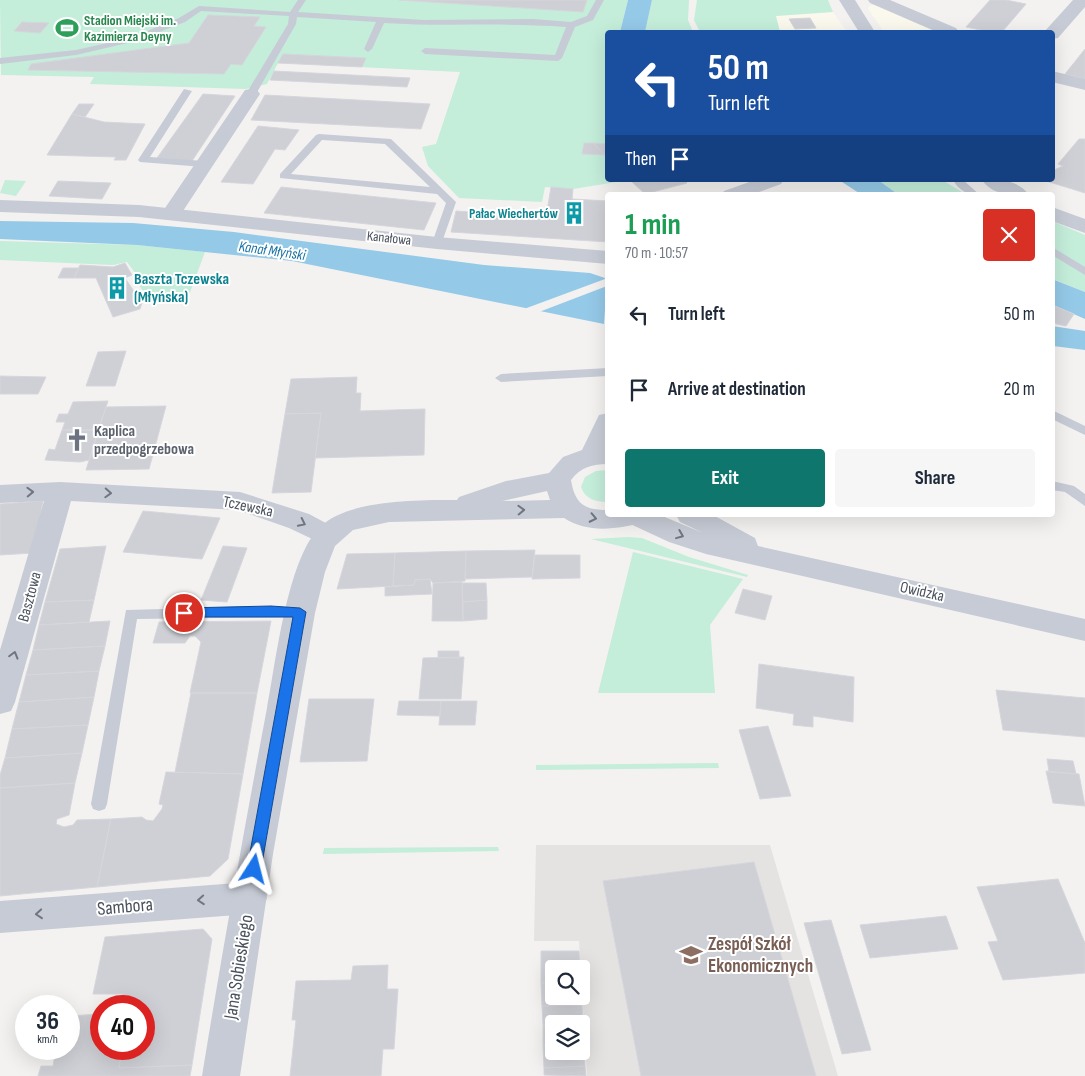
<!DOCTYPE html>
<meta charset="utf-8">
<style>
:root{--surface:#fff;--page:#f6f6f7;--text:#1f2937;--muted:#747a83;--accent:#0f766e}
body{margin:0;font-family:"Sofia Sans Condensed",sans-serif;background:var(--page);color:var(--text);height:100vh;display:flex;flex-direction:column;font-size:19px;white-space:nowrap}
*{box-sizing:border-box;margin:0}
p{font-size:16px;color:var(--muted)}
.icon{flex:none;width:28px;height:28px;fill:none;stroke:currentColor;stroke-width:2;stroke-linecap:round;stroke-linejoin:round}
.map{position:relative;flex:1;overflow:hidden}
.drawer{position:absolute;left:605px;top:192px;width:450px;height:325px;display:flex;flex-direction:column;background:var(--surface);border-radius:5px;box-shadow:0 5px 20px #0002}
.drawer>*{flex:none}
.hud{position:absolute;left:605px;top:30px;width:450px;height:152px;border-radius:5px;box-shadow:0 5px 20px #0002;background:#1a4fa0;color:#fff;overflow:hidden}
.fabs{position:absolute;left:545px;top:960px;display:grid;gap:10px}
.fabs a{display:grid;place-items:center;width:45px;height:45px;border-radius:5px;background:var(--surface);box-shadow:0 5px 20px #0002;font-size:25px}
.speed{position:absolute;left:15px;top:995px;display:flex;gap:10px;font-size:25px;font-weight:700;text-align:center}
.speed>*{display:grid;place-content:center;width:65px;height:65px;border-radius:50%;background:var(--surface);box-shadow:0 5px 20px #0002;line-height:1}
.speed small{font-size:12px;font-weight:400}
.speed .limit{border:8px solid #d22;background:#fff;color:#111}
.pin{position:absolute;display:grid;place-items:center;width:42px;height:42px;color:#fff;margin:-21px;border:2px solid #fff;border-radius:50%;box-shadow:0 1px 5px #0007}
.me{position:absolute;width:55px;margin:-28px;rotate:9deg;stroke-linejoin:round;filter:drop-shadow(0 0 4px #0008)}
.turn{display:flex;align-items:center;gap:18px;height:105px;padding:0 20px;font-size:22px}
.turn .icon{width:65px;height:65px;stroke-width:2.5}
.turn b{display:block;font-size:35px;line-height:42px}
.then{display:flex;align-items:center;height:48px;padding:0 20px;background:#0003;gap:10px;font-size:19px}
.round{display:grid;place-items:center;flex:none;width:52px;height:52px;border-radius:5px;background:var(--page)}
.head{display:flex;align-items:center;justify-content:space-between;height:85px;padding:0 20px}
h1{font-size:30px;font-weight:700;line-height:38px;color:#1e9e55}
.button{display:flex;gap:10px;margin-top:auto;padding:10px 20px}
.button a{flex:1;height:58px;border-radius:5px;background:var(--accent);color:#fff;font-size:20px;font-weight:700;line-height:58px;text-align:center}
.button a+a{background:var(--page);color:var(--text)}
ul{padding:0;list-style:none}
li{display:flex;align-items:center;gap:15px;height:75px;padding:0 20px}
li div{flex:1}
li b{display:block;font-size:19px}
li em{font-style:normal}
.map>svg:first-child{display:block}
.commercial{fill:#fbf9ed}
.education{fill:#e4e3e2}
.green{fill:#c4edda}
.water{fill:#94c9e7}
.pier{fill:#f3f2f1}
.building{fill:#ced0d5;stroke:#d6d6dc}
.lines{fill:none;stroke-linecap:round;stroke-linejoin:round}
.service{fill:#c6cbd5;fill-rule:evenodd}
.minor{fill:#c6cbd5;fill-rule:evenodd}
.tertiary{fill:#c6cbd5;fill-rule:evenodd}
.oneway{stroke:#6f7681}
.route{fill:#1a73e8;stroke:#114b97}
.labels{text-anchor:middle;dominant-baseline:central;stroke-width:4;stroke-linejoin:round;paint-order:stroke}
.far-leisure-label{font-size:14px;font-weight:bold;fill:#27864d;stroke:#fff;text-anchor:start}
.far-culture-label{font-size:14px;font-weight:bold;fill:#0d838f;stroke:#fff;text-anchor:end}
.far-street-label{font-size:14px;fill:#4a515d;stroke:#fff}
.far-water-label{font-size:15px;font-style:italic;fill:#1771a4;stroke:#fff}
.culture-label{font-size:16px;font-weight:bold;fill:#0d838f;stroke:#fff;text-anchor:start}
.worship-label{font-size:16px;font-weight:bold;fill:#5b616d;stroke:#fff;text-anchor:start}
.street-label{font-size:16px;fill:#4a515d;stroke:#fff}
.near-street-label{font-size:19px;fill:#4a515d;stroke:#fff}
.near-education-label{font-size:19px;font-weight:bold;fill:#785e54;stroke:#fff;text-anchor:start}
</style>
<div class="map">
<svg width="1085" height="1076" viewBox="0 0 1085 1076">
<rect width="100%" height="100%" fill="#f3f2f1"/>
<path class="commercial" d="M874 5 880 7 936 32H884L868 9 869 6Z
M833 12 847 32H780L775 16Z"/>
<path class="education" d="M536 845H770L838 1076H587L579 941H534Z"/>
<path class="green" d="M0 0H628L620 32H608V180H629L573 189 545 187 542 202 459 198 428 166 422 147 436 144 460 72 278 63 267 84 246 89 90 84 94 77 1 75Z
M652 0H689L688 20 693 32H645Z
M697 0H828L833 12 776 16 780 32H700L694 20Z
M5 180 26 181 16 196 0 193Z
M878 180H942L967 195H899Z
M1052 221 1085 235V292L1053 279Z
M0 241 137 245 205 252 189 295 148 298 134 278 136 274 127 262 113 265 0 260Z
M607 470V502C596 502 585 499 581 487L585 477 596 471Z
M628 537 642 538 689 557 748 575 747 577 591 539Z
M633 552 743 579 710 625 715 693H598Z
M718 763 719 768 536 770V765Z
M498 847 499 851 323 854 324 848Z"/>
<path class="water" d="M628 0H652L645 32H620Z
M839 180H878L899 195H862Z
M0 221 133 223 234 232 484 265 590 273 605 278 607 282 604 324 292 261 137 245 0 239Z
M1052 279 1085 292V319L1053 305Z
M1052 326 1085 331V350L1053 346Z"/>
<path class="pier" d="M605 279 607 286 539 312 524 309Z"/>
<path class="building" d="M399 0H587L583 12Z
M990 0H1006L1026 4 1002 32H991L966 27Z
M208 15 260 17 254 26 266 27 242 65 231 64 224 74 28 70 31 64 189 43Z
M810 18 816 28 795 29 789 19Z
M22 22 49 23 40 33 14 31Z
M1085 49V79L1065 74Z
M283 54 366 58 362 67 278 63Z
M274 71 410 78 407 87 270 80Z
M203 94 235 96 192 161 157 158Z
M265 95 430 104 421 129 251 120Z
M79 104H94L85 117 72 114Z
M72 114 104 122 145 124 126 160H114L116 157 47 155Z
M258 126 299 130 285 150 275 149 253 184 221 182Z
M1079 139H1085V193L1046 181 1052 180V171L1063 166 1058 164Z
M584 143H593L605 155 582 154Z
M593 143 608 144V156L605 155Z
M630 180H684L687 183 645 194Z
M58 181 111 183 102 199 49 196Z
M281 187 436 203 424 230 264 213Z
M551 187 573 189 572 199 608 201V242L451 232 456 211 530 216V218H539L541 211H547Z
M125 263 132 275 125 278 142 303 140 309 113 317 96 278H74L80 265 113 267Z
M63 268H79L74 278H58Z
M1052 305 1074 314 1066 326 1052 323Z
M126 351 115 386H86L98 352Z
M0 376 46 377 38 394H0Z
M357 377 356 393H361L360 411 425 409 424 455 315 458 321 413 285 414 291 379Z
M108 401 98 430H62L65 422H56L59 414H68L73 402Z
M166 406 149 469 86 470 106 407Z
M321 413 311 492 272 493 285 414Z
M62 430H98L89 460 80 462 45 460 49 449 55 450Z
M43 501 33 553 0 555V504Z
M143 511 220 518 202 559 123 552Z
M106 546 94 600 45 602 60 549Z
M223 546 247 548 227 602 201 600Z
M535 550 532 577 465 579 466 551Z
M466 551 465 581 433 583 430 579 415 580 414 585 393 586 395 553Z
M395 553 393 586 337 589 347 554Z
M535 555H580V578L532 579Z
M430 579 432 594 385 596V587L414 585 415 580Z
M462 582 463 621H432L433 583Z
M462 583H486L487 600 463 602Z
M743 589 772 596 765 620 735 613Z
M94 600 89 622 39 625 45 602Z
M487 600V619L463 621V602Z
M110 621 105 646 33 650 39 625Z
M271 621 257 693H190L201 642 195 636H190L185 643H153L159 622Z
M105 646 99 671 26 675 33 650Z
M438 651H459V658H438Z
M464 657 461 699H419L423 658Z
M759 664 854 677 853 722 813 716V727L793 725 794 714 756 708Z
M99 671 94 697 19 702 26 675Z
M996 690 1085 698V737L1003 730Z
M191 693H257L243 774 175 772Z
M94 697 88 725 12 729 19 702Z
M309 699H374L367 761 300 762Z
M399 701H441L440 716 397 715Z
M441 701H477L475 725H439Z
M88 725 82 753 5 758 12 729Z
M768 726 791 796 760 799 739 730Z
M82 753 75 783 0 788V775L5 758Z
M1047 759 1073 761 1076 774 1049 772Z
M1046 771 1079 774 1085 806 1053 803Z
M166 772 243 774 228 859 210 876 97 887 111 819 142 817 146 820 153 821 162 809 163 805 159 804Z
M75 783 69 815 57 819 56 824 64 827 73 825 77 820 111 819 97 887 0 896V788Z
M754 862 816 1076H641L603 881Z
M1058 879 1085 943V973L1003 980 988 942 998 941 977 887Z
M946 916 958 949 870 958 860 925Z
M831 920 871 1050 842 1054 804 923Z
M203 929 212 939 192 1065 119 1068 122 1049H144V1006H120L123 994H93L105 937Z
M541 951H579L580 969H554V982L541 983Z
M388 965 387 989H398L394 1049H383L381 1076H290L296 1020H292L296 981 351 980 353 966Z
M554 982V996H581V988L582 1005 542 1006 541 983Z
M582 1005 583 1024 543 1025 542 1006Z
M101 1014V1049H122L119 1068 192 1065 190 1076H38L41 1066H53L56 1049H69V1016Z
M543 1025H554V1046H543Z
M581 1045H584L585 1066 544 1068 543 1046H554V1051H581Z
M585 1066 586 1076 544 1075V1068Z"/>
<g class="lines">
<path class="service" d="M298 0H306L298 12 424 20 533 19 571 22 587 16 596 0H604L593 20 575 27 562 58 558 61 425 54 421 51 425 48 555 55 566 27C505 22 445 27 384 23L372 49 368 52 364 49 376 22 297 17 296 24 256 94 251 97 246 94 288 24 289 16 201 11 185 22 136 41 76 55 0 64V58L76 50 130 38 179 18 199 6 290 12Z
M184 89 192 91 150 157 204 161 209 164 204 167 140 162 138 160Z
M319 134 391 139 456 202 441 245H433L432 243 446 203 437 194 280 178V174L316 135ZM322 140 385 144 430 187 291 174Z
M953 180H963L980 195C968 195 959 191 953 180Z
M1052 247 1085 267V275L1052 255Z
M608 368V376L501 382 495 378 501 374Z
M1052 410 1085 426V435L1052 419Z
M1052 481 1074 486 1085 494V506L1065 492 1052 490Z
M271 606 305 609 307 613 305 617 137 619 107 804 105 809 99 811 93 809 91 804 126 610Z"/>
<path class="minor" d="M868 0H890L956 28 959 32H937L870 3Z
M1073 0H1085V7L1058 38 1052 39V32H1044Z
M1052 71 1085 79V90L1052 82Z
M251 89 257 90 260 94 181 214 178 218 171 220 164 218 161 214 245 90Z
M982 180C999 180 1018 179 1029 195 1012 195 993 196 982 180Z
M1052 207 1085 219V233L1052 221Z
M60 482 240 492 309 514 337 529 341 536 337 543 327 546 289 528 238 510 71 501 15 702 11 711 0 714V650L44 501 0 503V485Z
M622 515H660L703 533 680 522 676 515H713L755 538 758 546 1085 619V641L706 554 669 542 626 522Z
M250 882 262 887 267 898 262 909 250 914 0 933V901Z"/>
<path class="tertiary" d="M839 0H855L875 32H859Z
M755 180H784L781 184 751 195H721L724 191Z
M0 200 139 205 437 237 608 251V264L437 249 139 217 0 212Z
M608 413V464C592 464 581 467 571 480 575 504 584 510 608 510V515H649L645 522C617 529 589 534 564 518L389 522 353 530 335 546 325 572 315 613 273 854 240 1076H202C222 953 244 830 267 708 276 662 287 561 319 528 347 499 419 500 457 500L459 497 506 481 549 473 563 457 582 450 599 415ZM547 491 550 500 502 501Z"/>
</g>
<defs><path id="oneway-chevron" d="M-2-3.5L2.5 0L-2 3.5" fill="none" stroke-width="1.6" stroke-linecap="round" stroke-linejoin="round" transform="scale(1.25)"/></defs>
<g class="oneway">
<use href="#oneway-chevron" transform="translate(30 492) rotate(-2)"/>
<use href="#oneway-chevron" transform="translate(108 493) rotate(3)"/>
<use href="#oneway-chevron" transform="translate(521 510) rotate(-2)"/>
<use href="#oneway-chevron" transform="translate(593 518) rotate(12)"/>
<use href="#oneway-chevron" transform="translate(302 523) rotate(26)"/>
<use href="#oneway-chevron" transform="translate(680 535) rotate(22)"/>
<use href="#oneway-chevron" transform="translate(14 655) rotate(-74)"/>
<use href="#oneway-chevron" transform="translate(201 900) rotate(176)"/>
<use href="#oneway-chevron" transform="translate(39 914) rotate(175)"/>
</g>
<path class="route" d="M271 606 300 608 306 612 261 869 259 873 254 875 249 873 247 869 293 617H184L177 613 184 608Z"/>
<defs>
<symbol id="stadium-bare" viewBox="-9 -9 18 18"><path d="M0-5a6.5 5 0 1 0 0 10a6.5 5 0 1 0 0-10ZM-3.5-1.8h7v3.6h-7Z" fill="#2e9e5b" stroke="#fff" stroke-width="2.5" paint-order="stroke"/></symbol>
<symbol id="building-bare" viewBox="-9 -9 18 18"><path d="M-4-6H4V6H1V3H-1V6H-4ZM-2.5-4.3h1.7v1.8h-1.7ZM.8-4.3h1.7v1.8H.8ZM-2.5-1h1.7V.8h-1.7ZM.8-1h1.7V.8H.8Z" fill="#0f9aa8" stroke="#fff" stroke-width="2.5" paint-order="stroke"/></symbol>
<symbol id="church-bare" viewBox="-9 -9 18 18"><path d="M-1.2-6h2.4v3.5h3.3v2.4h-3.3V6h-2.4V-.1h-3.3v-2.4h3.3Z" fill="#6b7280" stroke="#fff" stroke-width="2.5" paint-order="stroke"/></symbol>
<symbol id="school-bare" viewBox="-9 -9 18 18"><path d="M0-5L7-2L0 1L-7-2ZM-4 1L0 2.5L4 1V4Q0 6-4 4Z" fill="#8d6e63" stroke="#fff" stroke-width="2.5" paint-order="stroke"/></symbol>
</defs>
<g fill-rule="evenodd">
<use href="#stadium-bare" x="51" y="12" width="32" height="32"/>
<use href="#building-bare" x="558" y="197" width="32" height="32"/>
<use href="#building-bare" x="101" y="272" width="32" height="32"/>
<use href="#church-bare" x="61" y="424" width="32" height="32"/>
<use href="#school-bare" x="675" y="939" width="32" height="32"/>
</g>
<g class="labels">
<g class="far-leisure-label">
<text x="84" y="20">Stadion Miejski im.<tspan x="84" dy="16">Kazimierza Deyny</tspan></text>
</g>
<g class="far-culture-label">
<text x="558" y="213">Pałac Wiechertów</text>
</g>
<g class="far-street-label">
<text transform="translate(389 238) rotate(6)">Kanałowa</text>
</g>
<g class="far-water-label">
<text transform="translate(272 251) rotate(8)">Kanał Młyński</text>
</g>
<g class="culture-label">
<text x="134" y="279">Baszta Tczewska<tspan x="134" dy="18">(Młyńska)</tspan></text>
</g>
<g class="worship-label">
<text x="94" y="431">Kaplica<tspan x="94" dy="18">przedpogrzebowa</tspan></text>
</g>
<g class="street-label">
<text transform="translate(248 507) rotate(12)">Tczewska</text>
<text transform="translate(922 592) rotate(13)">Owidzka</text>
<text transform="translate(30 597) rotate(-75)">Basztowa</text>
</g>
<g class="near-street-label">
<text transform="translate(125 907) rotate(-5)">Sambora</text>
<text transform="translate(239 967) rotate(-81)">Jana Sobieskiego</text>
</g>
<g class="near-education-label">
<text x="708" y="944">Zespół Szkół<tspan x="708" dy="22">Ekonomicznych</tspan></text>
</g>
</g>
</svg>
<div class="fabs">
<a><svg class="icon" aria-label="search" viewBox="0 0 24 24"><circle cx="10" cy="10" r="6"/><path d="M15 15l6 6"/></svg></a>
<a><svg class="icon" aria-label="layers" viewBox="0 0 24 24"><path d="M12 4l9 5-9 5-9-5zM3 14l9 5 9-5"/></svg></a>
</div>
<div class="speed"><div>36<small>km/h</small></div><div class="limit">40</div></div>
<div class="pin" style="left:184px;top:613px;background:#d93025"><svg class="icon" aria-label="arrive" viewBox="0 0 24 24"><path d="M6 21V4h12l-3 4 3 4H6"/></svg></div>
<svg class="me" style="left:254px;top:869px" viewBox="-20 -20 40 40"><path d="M0-17L14 15 0 8-14 15z" fill="#1a73e8" stroke="#fff" stroke-width="4"/></svg>
<div class="hud">
<div class="turn"><svg class="icon" aria-label="left" viewBox="0 0 24 24"><path d="M17 20v-9H6M10 6l-5 5 5 5"/></svg><div><b>50 m</b>Turn left</div></div>
<div class="then">Then<svg class="icon" aria-label="arrive" viewBox="0 0 24 24"><path d="M6 21V4h12l-3 4 3 4H6"/></svg></div>
</div>
<section class="drawer">
<div class="head"><div><h1>1 min</h1><p>70 m · 10:57</p></div><a class="round" style="background:#d93025;color:#fff"><svg class="icon" aria-label="close" viewBox="0 0 24 24"><path d="M6 6l12 12M18 6L6 18"/></svg></a></div>
<ul>
<li><svg class="icon" aria-label="left" viewBox="0 0 24 24"><path d="M17 20v-9H6M10 6l-5 5 5 5"/></svg><div><b>Turn left</b></div><em>50 m</em></li>
<li><svg class="icon" aria-label="arrive" viewBox="0 0 24 24"><path d="M6 21V4h12l-3 4 3 4H6"/></svg><div><b>Arrive at destination</b></div><em>20 m</em></li>
</ul>
<div class="button"><a>Exit</a><a>Share</a></div>
</section>
</div>
